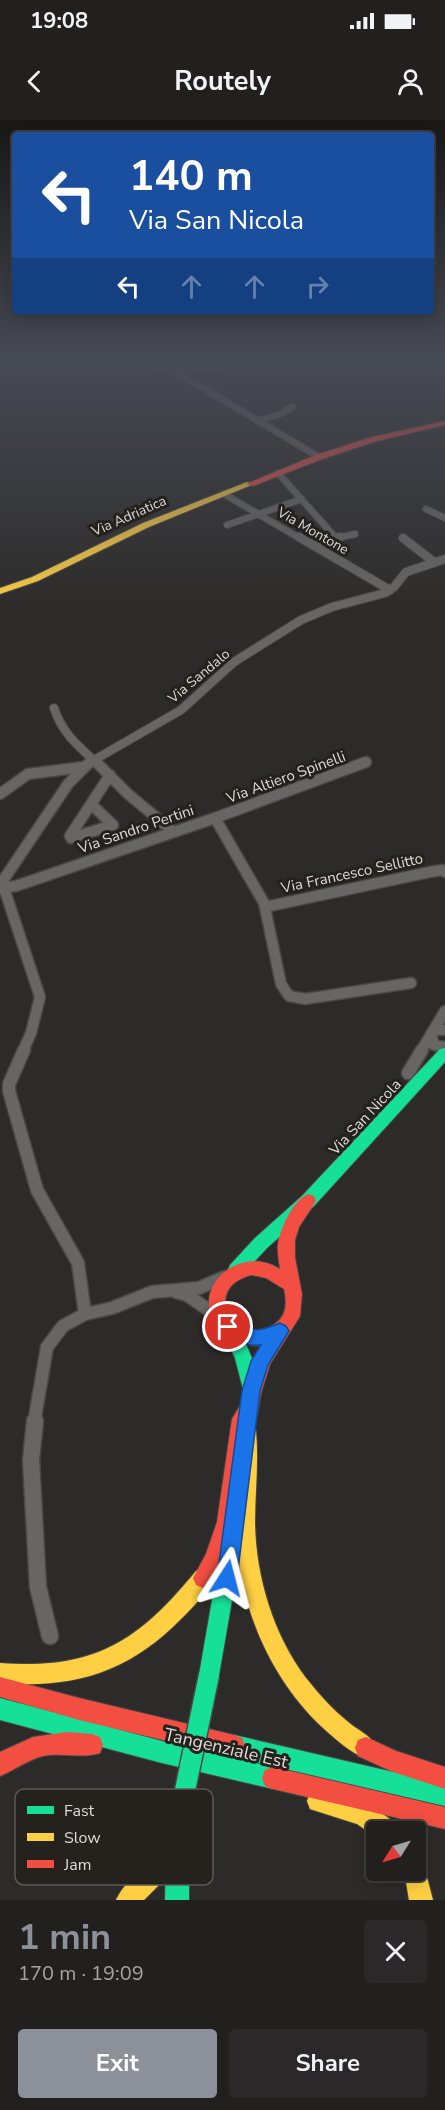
<!DOCTYPE html>
<meta charset="utf-8">
<style>
:root{--surface:#22201f;--page:#2a2828;--text:#f1f3f6;--muted:#a2a3a4;--line:#3f3e3d;--accent:#8c9099}
body{margin:0;font-family:"Nunito Sans",sans-serif;background:var(--page);color:var(--text);height:100vh;display:flex;flex-direction:column;font-size:22px;white-space:nowrap}
*{box-sizing:border-box;margin:0}
p{font-size:20px;color:var(--muted)}
.icon{flex:none;width:33px;height:33px;fill:none;stroke:currentColor;stroke-width:2;stroke-linecap:round;stroke-linejoin:round}
.map{position:relative;height:1780px;overflow:hidden}
.side{display:flex;flex-direction:column;background:var(--surface);flex:1}
.side>*{flex:none}
.hud{position:absolute;left:12px;top:12px;width:422px;height:183px;border-radius:6px;box-shadow:0 3px 15px #0003,0 0 0 2px var(--line);background:#1a4fa0;color:#fff;overflow:hidden}
.needle{width:39px;rotate:233deg}
.fabs{position:absolute;left:366px;top:1701px;display:grid;gap:12px}
.fabs a{display:grid;place-items:center;width:60px;height:60px;border-radius:6px;background:var(--surface);box-shadow:0 3px 15px #0003,0 0 0 2px var(--line);font-size:30px}
.pin{position:absolute;display:grid;place-items:center;width:51px;height:51px;color:#fff;margin:-26px;border:3px solid #fff;border-radius:50%;box-shadow:0 2px 6px #0007}
.me{position:absolute;width:66px;margin:-33px;rotate:9deg;stroke-linejoin:round;filter:drop-shadow(0 0 4px #0008)}
.turn{display:flex;align-items:center;gap:21px;height:126px;padding:0 18px;font-size:27px}
.turn .icon{width:78px;height:78px;stroke-width:2.5}
.turn b{display:block;font-size:42px;line-height:51px}
.lanes{display:flex;align-items:center;height:57px;padding:0 18px;background:#0003;justify-content:center;gap:30px;direction:ltr}
.lanes .off{opacity:.35}
.round{display:grid;place-items:center;flex:none;width:63px;height:63px;border-radius:6px;background:var(--page)}
.head{display:flex;align-items:center;justify-content:space-between;height:102px;padding:0 18px}
h1{font-size:36px;font-weight:700;line-height:45px;color:var(--accent)}
.button{display:flex;gap:12px;margin-top:auto;padding:12px 18px}
.button a{flex:1;height:69px;border-radius:6px;background:var(--accent);color:#fff;font-size:24px;font-weight:700;line-height:69px;text-align:center}
.button a+a{background:var(--page);color:var(--text)}
.status{display:flex;justify-content:space-between;align-items:center;height:42px;padding:0 30px;background:var(--surface);direction:ltr}
.status svg{height:16px;fill:currentColor}
header{display:flex;justify-content:space-between;align-items:center;height:78px;padding:0 18px;background:var(--surface);font-size:27px;font-weight:700}
.map>svg:first-child{display:block}
.lines{fill:none;stroke-linecap:round;stroke-linejoin:round}
.street-far4-casing{stroke:#4a4846;stroke-width:8}
.street-far3-casing{stroke:#4a4846;stroke-width:10}
.street-far2-casing{stroke:#4a4846;stroke-width:13}
.street-far1-casing{stroke:#4a4846;stroke-width:15}
.street-casing{stroke:#4a4846;stroke-width:19}
.fast-casing{stroke:#4a4846;stroke-width:2}
.slow-casing{stroke:#4a4846;stroke-width:2}
.jam-casing{stroke:#4a4846;stroke-width:2}
.street-far4{stroke:#686664;stroke-width:6}
.street-far3{stroke:#686664;stroke-width:8}
.street-far2{stroke:#686664;stroke-width:10}
.street-far1{stroke:#686664;stroke-width:12}
.street{stroke:#686664;stroke-width:16}
.fast{fill:#16e098;fill-rule:evenodd}
.slow{fill:#ffcf43;fill-rule:evenodd}
.jam{fill:#f24e42;fill-rule:evenodd}
.fast-bridge-casing{stroke:#4a4846;stroke-width:23;stroke-linecap:butt}
.fast-bridge{stroke:#16e098;stroke-width:20}
.route{fill:#1a73e8;stroke:#114b97;stroke-width:1.5}
.labels{text-anchor:middle;dominant-baseline:central;stroke-width:6;stroke-linejoin:round;paint-order:stroke}
.far-street-label{font-size:14px;fill:#dedbd9;stroke:#25211d}
.street-label{font-size:15px;fill:#dedbd9;stroke:#25211d}
.near-street-label{font-size:18px;fill:#dedbd9;stroke:#25211d}
.key{fill:#25211d;stroke:#5c5955;stroke-width:1.5}
.key-label{font-size:16px;fill:#dedbd9}
</style>
<div class="status"><b>19:08</b><svg viewBox="0 0 49 12"><path d="M0 12V9h3v3zM5 12V6h3v6zM10 12V3h3v9zM15 12V0h3v12zM26 1h20v11H26zM47 4h2v5h-2z"/></svg></div>
<header><svg class="icon" aria-label="back" viewBox="0 0 24 24"><path d="M15 5l-7 7 7 7"/></svg>Routely<svg class="icon" aria-label="person" viewBox="0 0 24 24"><circle cx="12" cy="8" r="4"/><path d="M4 21q1-7 8-7t8 7"/></svg></header>
<div class="map">
<svg width="445" height="1780" viewBox="0 0 445 1780">
<rect width="100%" height="100%" fill="#2d2b29"/>
<g class="lines">
<defs>
<path id="street-far4" d="M87 244 171 247 260 246
M168 247 319 337
M257 301 280 294 292 287
M278 353 336 418
M224 374 301 419
M426 389 445 398
M227 405 302 379
M332 419 355 414"/>
<path id="street-far3" d="M299 417 390 470
M403 418 434 442
M311 423 340 417
M54 588C62 613 78 626 97 643
M89 643 181 590 234 542 301 500 332 487 385 473 394 467 406 452 445 439"/>
<path id="street-far2" d="M95 641 128 674 174 712
M0 674 28 654 83 647
M91 684 113 705 71 718 70 716 110 655
M215 698 366 642
M0 769 4 768V759L68 664 91 641
M265 787 430 752 442 750 445 752
M445 910H436L431 914 434 925 445 927
M23 931 31 913 40 877 4 768 16 766 215 698 264 783 281 864 289 876 305 879 411 863
M421 931 445 891"/>
<path id="street-far1" d="M24 930 9 964V971L37 1070 78 1143 85 1194
M408 953 422 930
M176 1172 187 1175 219 1197
M34 1303 47 1227 63 1206 85 1194 112 1188 152 1172 199 1168 225 1157"/>
<path id="street" d="M35 1301 31 1340 38 1467 50 1516"/>
<path id="fast" d="M445 928V942L314 1086 267 1128 242 1155 236 1157 230 1155 228 1150 230 1145 255 1118 302 1076 440 929Z
M229 1200 235 1202C243 1219 264 1255 256 1273L250 1275 244 1273 235 1238 221 1208 223 1202Z
M234 1401 241 1404 244 1411 219 1555 216 1562 209 1565 202 1562 199 1555 224 1411 227 1404Z
M0 1578 162 1621 273 1647 281 1650 284 1658 281 1666 273 1669 162 1643 0 1600Z
M234 1615 445 1664V1686L234 1637 226 1634 223 1626 226 1618Z
M178 1690 186 1693 189 1701V1780H165L167 1701 170 1693Z"/>
<path id="slow" d="M247 362 254 364 149 407 38 461 0 474V468L32 457 143 403Z
M247 1302 253 1305 256 1311C259 1342 255 1372 255 1403 256 1457 273 1514 306 1558 318 1573 331 1588 347 1601 357 1610 371 1615 377 1628L374 1636 366 1639C350 1632 335 1619 322 1607 270 1558 240 1487 236 1416 234 1381 240 1346 238 1311L241 1305Z
M203 1448 210 1451 213 1458C207 1473 194 1486 182 1498 129 1552 75 1569 0 1563V1543C94 1550 138 1522 196 1451Z
M318 1670C341 1677 390 1688 400 1712H376V1717L357 1704 310 1689 307 1681 310 1673Z
M416 1739 423 1742 433 1780H409L404 1750H416Z
M157 1740 165 1743 168 1751 165 1759 144 1780H116C123 1765 142 1746 157 1740Z"/>
<path id="jam" d="M445 301V305L377 321 322 339 253 366 246 364 316 335 372 317Z
M308 1074 314 1076 316 1081 299 1107 295 1120V1138L302 1174 300 1196 270 1244 261 1273 257 1296 254 1302 249 1304C242 1361 239 1414 210 1465L203 1468 196 1465 193 1458 206 1434 217 1402 232 1299 241 1284 250 1251 261 1226C248 1226 237 1222 227 1215 180 1179 234 1120 280 1149 279 1141 277 1133 278 1124 280 1109 293 1080 308 1074ZM251 1155 266 1158 284 1169C287 1182 287 1195 276 1203 240 1230 197 1170 251 1155Z
M0 1557 79 1578 234 1615 242 1618 245 1626 242 1634 234 1637 79 1600 0 1577Z
M67 1612 92 1614 100 1617 103 1625 100 1633C83 1639 61 1632 43 1636 27 1640 15 1650 0 1656V1632L33 1617Z
M366 1617 396 1631 445 1647V1669L393 1652 358 1636 355 1628 358 1620Z
M273 1647 445 1687V1709L273 1669 265 1666 262 1658 265 1650Z"/>
</defs>
<use href="#street-far4" class="street-far4-casing"/>
<use href="#street-far3" class="street-far3-casing"/>
<use href="#street-far2" class="street-far2-casing"/>
<use href="#street-far1" class="street-far1-casing"/>
<use href="#street" class="street-casing"/>
<use href="#fast" class="fast-casing"/>
<use href="#slow" class="slow-casing"/>
<use href="#jam" class="jam-casing"/>
<use href="#street-far4" class="street-far4"/>
<use href="#street-far3" class="street-far3"/>
<use href="#street-far2" class="street-far2"/>
<use href="#street-far1" class="street-far1"/>
<use href="#street" class="street"/>
<use href="#fast" class="fast"/>
<use href="#slow" class="slow"/>
<use href="#jam" class="jam"/>
<defs>
<path id="fast-bridge" d="M183 1680 209 1555"/>
</defs>
<use href="#fast-bridge" class="fast-bridge-casing"/>
<use href="#fast-bridge" class="fast-bridge"/>
</g>
<linearGradient id="sky" x2="0" y2="1"><stop stop-color="#191817"/><stop offset="0.49" stop-color="#464a54"/><stop offset="1" stop-color="#464a54" stop-opacity="0"/></linearGradient>
<rect width="445" height="493" fill="url(#sky)"/>
<path class="route" d="M228 1199C254 1209 251 1215 280 1203L286 1206 289 1211 268 1245 260 1271 237 1458 234 1465 227 1468 220 1465 217 1458 242 1271 251 1241 261 1225C246 1226 226 1221 220 1207L222 1201Z"/>
<g class="labels">
<g class="far-street-label">
<text transform="translate(129 396) rotate(-24)">Via Adriatica</text>
<text transform="translate(313 411) rotate(30)">Via Montone</text>
<text transform="translate(199 556) rotate(-40)">Via Sandalo</text>
</g>
<g class="street-label">
<text transform="translate(286 657) rotate(-20)">Via Altiero Spinelli</text>
<text transform="translate(136 709) rotate(-19)">Via Sandro Pertini</text>
<text transform="translate(352 753) rotate(-12)">Via Francesco Sellitto</text>
<text transform="translate(365 997) rotate(-47)">Via San Nicola</text>
</g>
<g class="near-street-label">
<text transform="translate(226 1628) rotate(13)">Tangenziale Est</text>
</g>
</g>
<rect x="15" y="1669" width="198" height="96" rx="9" class="key"/>
<rect x="27" y="1686" width="27" height="8" fill="#16e098"/>
<rect x="27" y="1713" width="27" height="8" fill="#ffcf43"/>
<rect x="27" y="1740" width="27" height="8" fill="#f24e42"/>
<g class="key-label">
<text x="64" y="1696">Fast</text>
<text x="64" y="1723">Slow</text>
<text x="64" y="1750">Jam</text>
</g>
</svg>
<div class="fabs">
<a><svg class="needle" viewBox="-14 -14 28 28"><path d="M0-13l5 13h-10z" fill="#e53935"/><path d="M0 13l5-13h-10z" fill="#a2a3a4"/></svg></a>
</div>
<div class="pin" style="left:228px;top:1207px;background:#d93025"><svg class="icon" aria-label="arrive" viewBox="0 0 24 24"><path d="M6 21V4h12l-3 4 3 4H6"/></svg></div>
<svg class="me" style="left:227px;top:1458px" viewBox="-20 -20 40 40"><path d="M0-17L14 15 0 8-14 15z" fill="#1a73e8" stroke="#fff" stroke-width="4"/></svg>
<div class="hud">
<div class="turn"><svg class="icon" aria-label="left" viewBox="0 0 24 24"><path d="M17 20v-9H6M10 6l-5 5 5 5"/></svg><div><b>140 m</b>Via San Nicola</div></div>
<div class="lanes"><svg class="icon" aria-label="left" viewBox="0 0 24 24"><path d="M17 20v-9H6M10 6l-5 5 5 5"/></svg><svg class="icon off" aria-label="ahead" viewBox="0 0 24 24"><path d="M12 20V5M6 11l6-6 6 6"/></svg><svg class="icon off" aria-label="ahead" viewBox="0 0 24 24"><path d="M12 20V5M6 11l6-6 6 6"/></svg><svg class="icon off" aria-label="right" viewBox="0 0 24 24"><path d="M7 20v-9h11M14 6l5 5-5 5"/></svg></div>
</div>
</div>
<section class="side">
<div class="head"><div><h1>1 min</h1><p>170 m · 19:09</p></div><a class="round"><svg class="icon" aria-label="close" viewBox="0 0 24 24"><path d="M6 6l12 12M18 6L6 18"/></svg></a></div>
<div class="button"><a>Exit</a><a>Share</a></div>
</section>
